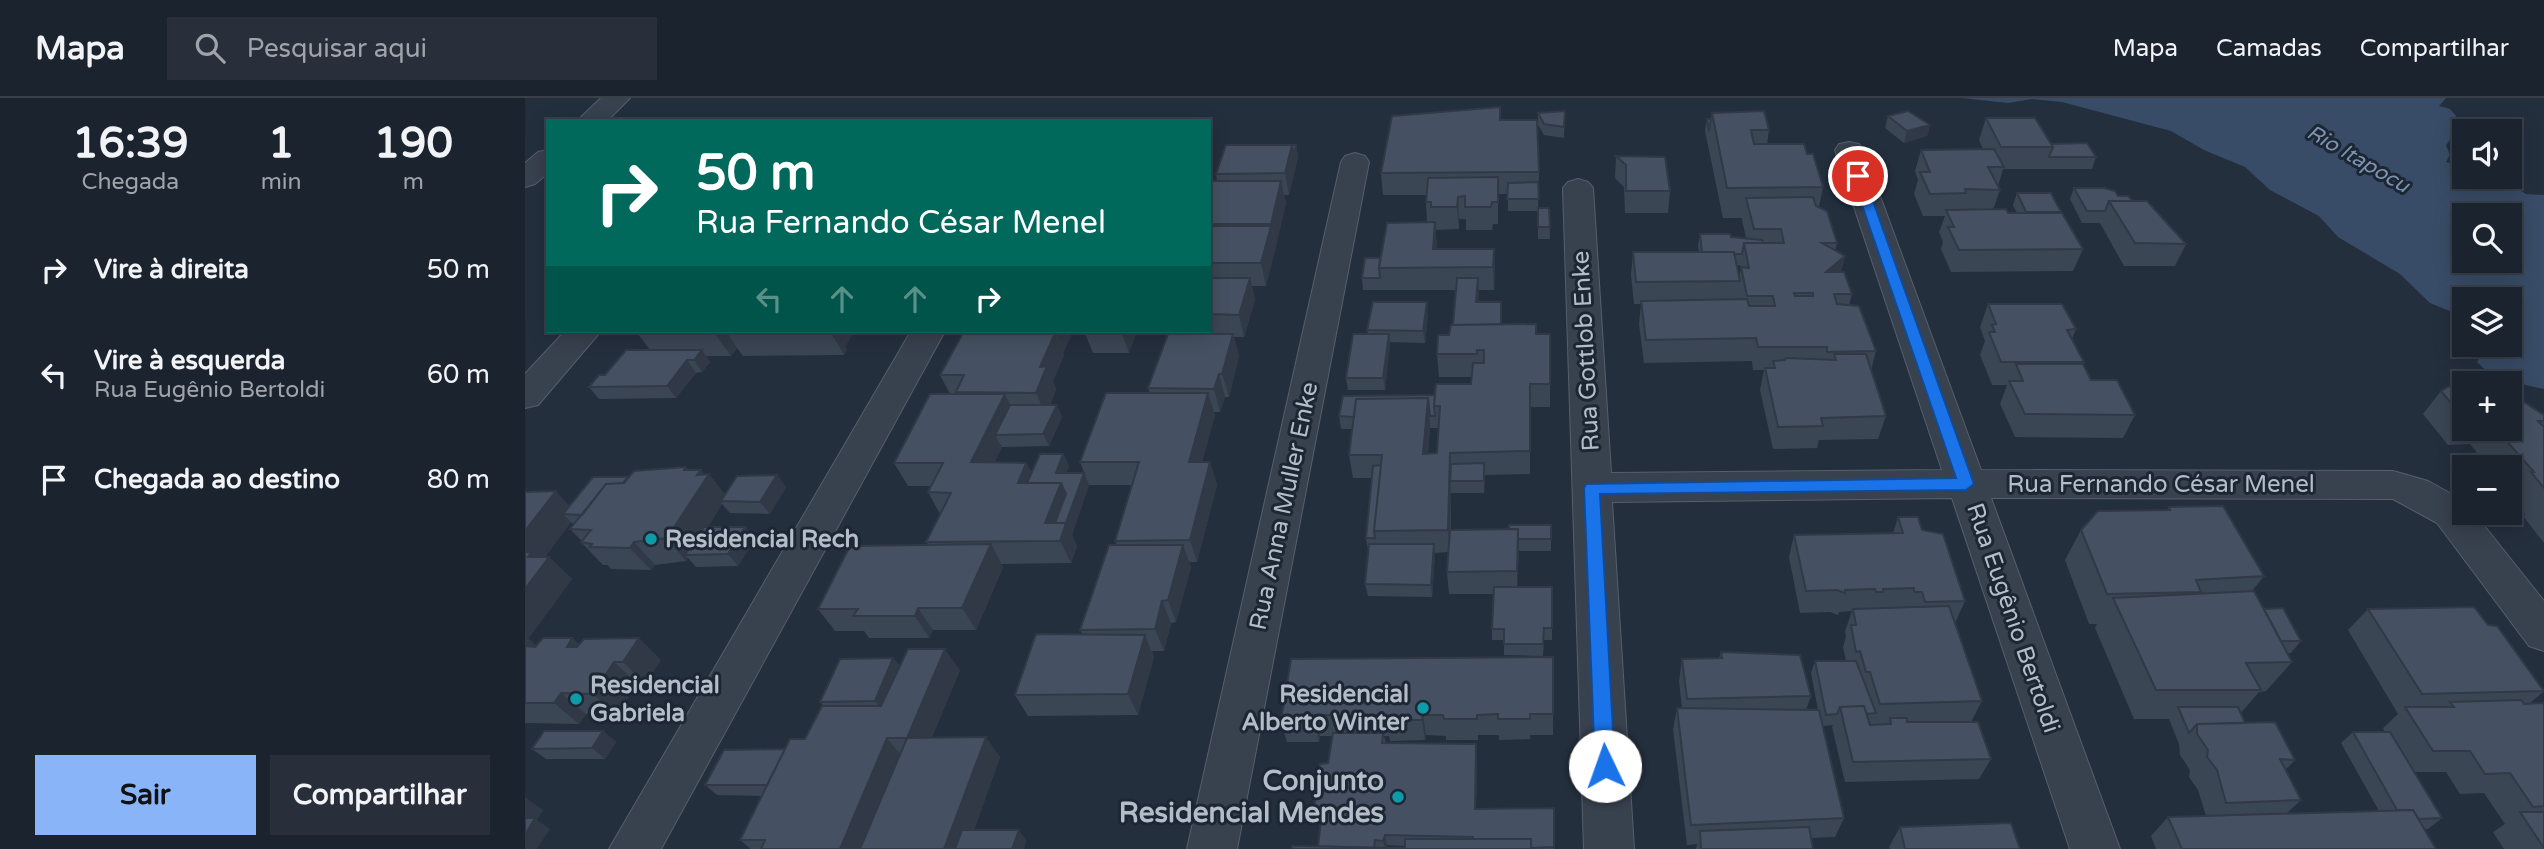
<!DOCTYPE html>
<html lang="pt">
<meta charset="utf-8">
<style>
:root{--surface:#1b232e;--page:#282f3a;--text:#f1f3f6;--muted:#a0a4aa;--line:#39404a;--accent:#8ab4f8}
body{margin:0;font-family:"Varela Round",sans-serif;background:var(--page);color:var(--text);height:100vh;display:flex;flex-direction:column;font-size:26px;white-space:nowrap}
*{box-sizing:border-box;margin:0}
p{font-size:23px;color:var(--muted)}
.icon{flex:none;width:38px;height:38px;fill:none;stroke:currentColor;stroke-width:2;stroke-linecap:round;stroke-linejoin:round}
.map{position:relative;flex:1;overflow:hidden}
.side{display:flex;flex-direction:column;background:var(--surface);width:525px}
.side>*{flex:none}
.top-card{position:absolute;left:21px;top:21px;width:665px;height:214px;border-radius:0px;box-shadow:0 4px 18px #0003,0 0 0 2px var(--line);background:#00695c;color:#fff;overflow:hidden}
.controls{position:absolute;left:1927px;top:21px;display:grid;gap:14px}
.controls a{display:grid;place-items:center;width:70px;height:70px;border-radius:0px;background:var(--surface);box-shadow:0 4px 18px #0003,0 0 0 2px var(--line);font-size:35px}
.pin{position:absolute;display:grid;place-items:center;width:60px;height:60px;color:#fff;margin:-30px;border:4px solid #fff;border-radius:50%;box-shadow:0 2px 7px #0007}
.me{position:absolute;width:77px;margin:-38px;rotate:357deg;stroke-linejoin:round;filter:drop-shadow(0 0 5px #0008)}
.turn{display:flex;align-items:center;gap:24px;height:147px;padding:0 35px;font-size:32px}
.turn .icon{width:91px;height:91px;stroke-width:2.5}
.turn b{display:block;font-size:49px;line-height:60px}
.lanes{display:flex;align-items:center;height:66px;padding:0 35px;background:#0003;justify-content:center;gap:35px;direction:ltr}
.lanes .off{opacity:.35}
.eta{display:flex;justify-content:space-evenly;align-items:center;height:119px;text-align:center}
.eta b{font-size:42px;font-weight:700;line-height:49px}
.cta{display:flex;gap:14px;margin-top:auto;padding:14px 35px}
.cta a{flex:1;height:80px;border-radius:0px;background:var(--accent);color:#111;font-size:28px;font-weight:700;line-height:80px;text-align:center}
.cta a+a{background:var(--page);color:var(--text)}
ul{padding:0;list-style:none}
li{display:flex;align-items:center;gap:21px;height:105px;padding:0 35px}
li div{flex:1}
li b{display:block;font-size:26px}
li em{font-style:normal}
header{display:flex;align-items:center;gap:42px;box-sizing:border-box;height:98px;padding:0 35px;background:var(--surface);border-bottom:2px solid var(--line)}
header strong{font-size:33px}
nav{display:flex;gap:38px;margin-inline-start:auto;font-size:24px}
.search{width:490px;height:63px;background:var(--page);display:flex;align-items:center;gap:18px;box-sizing:border-box;padding:0 24px;border-radius:0px;color:var(--muted);font-size:26px}
main{display:flex;flex:1;min-height:0}
.map>svg:first-child{display:block}
.water{fill:#394c67;fill-rule:evenodd}
.lines{fill:none;stroke-linecap:round;stroke-linejoin:round}
.minor-casing{stroke:#565f6c;stroke-width:2}
.tertiary-casing{stroke:#565f6c;stroke-width:2}
.minor{fill:#38414e;fill-rule:evenodd}
.tertiary{fill:#38414e;fill-rule:evenodd}
.wall{fill:#3b4654;fill-rule:evenodd}
.shaded-wall{fill:#303945}
.building{fill:#455162;stroke:#303945;stroke-width:2;fill-rule:evenodd}
.route{fill:#1a73e8;stroke:#114b97;stroke-width:2}
.culture-dot{fill:#0f9aa8;stroke:#1d2633;stroke-width:2.5}
.labels{text-anchor:middle;dominant-baseline:central;stroke-width:6;stroke-linejoin:round;paint-order:stroke}
.far-water-label{font-size:21px;font-style:italic;fill:#7c92b1;stroke:#1d2633}
.street-label{font-size:24px;fill:#b4bcc9;stroke:#1d2633}
.poi-label{font-size:24px;font-weight:bold;fill:#b4bcc9;stroke:#1d2633;text-anchor:start}
.near-poi-label{font-size:28px;font-weight:bold;fill:#b4bcc9;stroke:#1d2633;text-anchor:end}
</style>
<header>
<strong>Mapa</strong>
<div class="search"><svg class="icon" aria-label="search" viewBox="0 0 24 24"><circle cx="10" cy="10" r="6"/><path d="M15 15l6 6"/></svg>Pesquisar aqui</div>
<nav><a>Mapa</a><a>Camadas</a><a>Compartilhar</a></nav>
</header>
<main>
<section class="side">
<div class="eta">
<div><b>16:39</b><p>Chegada</p></div>
<div><b>1</b><p>min</p></div>
<div><b>190</b><p>m</p></div>
</div>
<ul>
<li><svg class="icon" aria-label="right" viewBox="0 0 24 24"><path d="M7 20v-9h11M14 6l5 5-5 5"/></svg><div><b>Vire à direita</b></div><em>50 m</em></li>
<li><svg class="icon" aria-label="left" viewBox="0 0 24 24"><path d="M17 20v-9H6M10 6l-5 5 5 5"/></svg><div><b>Vire à esquerda</b><p>Rua Eugênio Bertoldi</p></div><em>60 m</em></li>
<li><svg class="icon" aria-label="arrive" viewBox="0 0 24 24"><path d="M6 21V4h12l-3 4 3 4H6"/></svg><div><b>Chegada ao destino</b></div><em>80 m</em></li>
</ul>
<div class="cta"><a>Sair</a><a>Compartilhar</a></div>
</section>
<div class="map">
<svg width="2019" height="751" viewBox="0 0 2019 751">
<rect width="100%" height="100%" fill="#242f3e"/>
<path class="water" d="M1437 0H1921L1914 8 1925 11 1931 18 1927 27 1929 38 1921 47 1925 57 1921 64 1939 69V79L1976 80 2001 96 2019 97V291C1997 286 1968 282 1952 264L1959 252 1957 247H1984V201H1939V219L1905 205 1875 176 1813 139 1794 118 1745 92 1720 69 1679 52 1646 33 1537 4 1507 1 1483 5ZM1984 117V163H1939V117Z"/>
<g class="lines">
<defs>
<path id="minor" d="M1324 44 1334 46 1338 52 1456 372 1868 373 1903 383 1939 403V415H1949L2019 503V553L2004 548 1912 425 1868 401 1466 400 1595 751H1545L1427 400 1087 404 1109 751H1059L1038 90 1043 84 1053 81 1063 84 1068 90 1086 375 1417 372 1310 52 1314 46Z
M830 55 840 58 844 64 712 751H662L816 64 820 58Z
M40 233H76L13 307 0 310V276Z
M386 233H420L136 751H84Z"/>
<path id="tertiary" d="M76 0H105L82 23H52Z
M23 52V75L10 86 0 89V65L13 54Z"/>
</defs>
<use href="#minor" class="minor-casing"/>
<use href="#tertiary" class="tertiary-casing"/>
<use href="#minor" class="minor"/>
<use href="#tertiary" class="tertiary"/>
</g>
<path class="wall" d="M1040 13 1039 40 1019 37 1013 27V15Z
M1187 15 1244 32 1242 46 1282 56 1298 89 1294 109 1312 145 1310 152 1320 158 1316 174 1327 196 1324 207 1351 253 1346 272 1361 318 1353 341 1294 342 1292 350 1248 351 1235 292 1239 272H1228L1227 263 1119 265 1114 226 1116 206H1109L1106 177 1108 154H1174L1173 148 1175 136 1221 140 1217 122V120H1198L1180 33 1182 21H1186ZM1215 167 1216 170 1214 180 1212 168Z
M1363 18 1405 27 1402 38 1379 45 1360 30Z
M1461 20 1526 46 1571 59 1567 71H1478L1473 88 1475 92 1468 112 1483 115H1492L1488 107 1492 95 1536 114V115L1558 151 1548 173 1426 174 1416 151 1418 144 1414 134 1420 118H1398L1389 96 1393 82 1390 73 1396 52 1458 51 1454 42Z
M976 22 1014 74 1013 110H1024L1025 141H1013V113H983V96H973V126H968L967 132H941V121H934V131L911 132V151H969L970 174 969 192H954L953 204 976 226 1011 236H1025V309H1005V376L960 377 959 395H926V432L984 431 1026 427V453H994L992 489H1027V542H1019L1018 558 979 557V542H967V531L968 496H924L922 474 923 454 910 455 907 499 843 498 840 486 843 452 841 440 847 380H828L824 357 828 331H816L814 318 910 297 946 286 947 279H914L912 256 924 237 928 227 931 192H838L837 180 855 160 902 124 901 104 902 97H858L856 75ZM905 330H914L912 355 903 356Z
M771 47 773 59 764 97H759L761 105 741 188H727L730 202 719 239H709L714 258 704 299H700L695 314H689L690 317 677 364H685L692 387 672 464H664L666 469 651 524 646 525 639 553H627L629 559 613 617 503 618 490 597 558 537 555 532 592 447 590 443 607 387H564L555 364 625 295 623 290 649 236 648 233H684V83H692L691 76Z
M1091 58 1145 93 1143 115H1100L1099 89 1090 80Z
M1549 90 1593 98 1608 103 1661 146 1650 168H1599L1575 125H1557L1545 101Z
M1463 206 1551 231 1547 241 1559 264 1557 266 1566 282 1610 317 1598 340 1490 339 1475 306 1482 287H1467L1455 257 1460 243 1455 229Z
M903 216 900 245 865 244 860 292H823L821 280 843 236 842 232Z
M116 233H329L320 249 322 252 319 257 218 258 212 250 206 258H181L185 264 177 274 171 275 151 300 74 301 64 289 80 277 125 252 113 236Z
M440 233H548L538 255 539 257 528 283 531 291 525 307H532L537 319 524 348 477 349 469 365H501L507 375 538 356 544 368 541 375H559L564 387 547 437 552 448 546 465 476 466 478 469 451 532H408L404 540H344L339 533H310L293 511 404 447 401 444 415 416 403 394 406 388H383L369 365 425 296 415 277 441 235Z
M559 233H612L604 255H568Z
M1939 285V331H1984L2019 317V445L1998 418 2000 416 1984 397 1986 395 1984 393V369H1964L1945 346 1923 347 1898 316 1916 293Z
M160 369 163 372 180 376 200 396 252 377 261 389 245 416 205 415 197 406 183 429H220L230 441 213 468 171 469 163 460 161 463 130 467 126 472 86 471 83 467H78L56 444 57 443 45 431 49 427 46 424 20 459H24L47 481 3 541 11 548 47 540 54 546 136 562 120 586 112 585 92 617 61 616 54 626 0 625V394L45 408 103 379Z
M1644 409 1739 478 1727 493 1739 511 1776 543 1766 555H1762L1767 564 1741 593 1734 594 1716 615 1720 625 1770 662 1760 672 1776 702 1762 715 1854 713 1816 645 1828 634H1860L1858 630 1873 616 1823 532 1843 511 1963 527 2019 592V593L2004 606 2019 605V751H1979L1968 734 1980 726 1959 695 1935 696 1921 674H1889L1917 720 1903 731H1899L1911 751H1631L1626 738 1643 719 1681 718 1673 692 1664 679 1665 672 1655 657 1654 646 1644 621H1609L1570 530 1572 526H1564L1540 462 1556 432 1642 412Z
M1373 419 1397 432 1440 503 1430 525 1457 603 1446 624 1466 661 1454 681 1320 684 1307 629 1308 627 1298 628 1319 720 1310 739 1286 740 1288 751H1171L1172 746 1162 747 1148 631 1152 610H1157L1154 583 1157 561 1194 560 1196 554 1286 598 1281 612H1293L1286 575 1290 563H1321L1318 549 1321 539 1320 533 1327 513 1314 514 1313 517 1305 514 1275 515 1264 459 1269 437 1368 435Z
M368 560 375 568 435 572 407 639 475 659 449 732 501 742 499 751H226L215 742 237 698 192 697 180 687 260 651 280 641 299 608 295 604Z
M766 561 1028 616V637H1005V641L974 642V637H953V642H921V638L901 637 900 642 865 643 864 638H859L861 645 951 646 952 656 951 711 1029 710V751H767L793 748 796 726H792L788 716 803 665 808 638H795L794 644H762L756 623ZM862 747 880 748V750H861Z
M78 633 91 644 80 661H21L7 651Z
M1375 729 1495 751H1365L1364 749Z"/>
<path class="shaded-wall" d="M1405 27 1402 38 1379 45 1382 33Z
M767 47H771L773 59 764 97 760 75Z
M756 83 761 105 751 149 746 126Z
M933 99 934 121V131L932 109Z
M910 124 912 146 910 169 908 151Z
M746 128 751 150 741 188 736 165Z
M969 151 970 174 969 192 968 169Z
M1320 158 1315 180 1301 174Z
M725 180 730 202 719 239 714 217Z
M953 180 954 192 952 216 951 204Z
M902 204 903 216 900 245 898 233Z
M193 233H201L212 250 206 258 190 236Z
M305 233H329L320 249 322 252 319 257Z
M530 233H548L538 255Z
M596 233H612L604 255Z
M530 235 539 257 528 283 531 291 521 317 511 295 515 269Z
M708 236 714 258 704 299 697 276Z
M864 236 865 248 860 292 858 280Z
M177 252 185 264 177 274 169 262Z
M162 262 171 275 151 300 142 288Z
M694 276 700 299 695 314 689 291Z
M683 295 690 317 671 386 664 364Z
M480 296 491 319 470 337 477 349 458 387 446 364Z
M903 300 905 330 901 379 898 356Z
M532 307 537 319 524 348 518 336Z
M925 355 927 378 925 383 926 395 925 454 923 432Z
M538 356 544 368 537 387 546 408 539 426 520 425 531 375Z
M685 364 692 387 672 464 665 442Z
M501 365 512 387 493 385Z
M160 369 176 389 172 377 176 372 182 379 184 376 202 399 196 403 197 406 165 457H160L163 460 161 463 142 440Z
M559 375 564 387 547 437 552 448 546 465 535 443Z
M252 377 261 389 245 416 235 404Z
M31 393 52 416H38L46 424 16 464 24 459 47 481 0 545V433Z
M220 429 230 441 213 468 203 456Z
M993 431 994 453 992 496V473Z
M109 444 130 467 126 472 105 450Z
M466 446 478 469 451 532 437 510Z
M909 446 910 458 907 499 906 487Z
M658 447 666 469 651 524 643 502Z
M637 503 646 525 639 553 630 531Z
M393 510 408 532 404 540 390 518Z
M620 537 629 559 613 617 603 596Z
M47 540 71 562 42 549Z
M114 540 136 562 120 586 98 564Z
M4 541 29 563 0 550V546Z
M420 551 435 572 398 660 382 640Z
M368 560 377 571 359 614 350 603Z
M89 564 112 585 92 617 68 596Z
M36 595 61 616 54 626 29 605Z
M790 617 795 638 794 644 789 623Z
M843 617 847 638V643L842 622Z
M898 617 901 637 900 642 897 622Z
M78 633 91 644 80 661 67 650Z
M461 639 475 659 442 751H419Z
M362 640 379 661 342 751H315Z
M951 646 952 656 950 721V711Z
M0 699 18 712 12 722 25 731 12 751H0Z
M494 732 501 742 499 751H487Z
M860 737 862 747 861 751H860L858 743Z"/>
<path class="building" d="M975 9V22H1012L1014 74 856 75 867 18Z
M1040 13 1039 29 1019 26 1013 15Z
M1239 13 1244 32H1226L1229 46H1279L1282 56H1288L1298 89 1202 90 1187 15Z
M1383 13 1405 27 1382 33 1363 18Z
M1461 20H1510L1528 49H1476Z
M1182 21H1186L1184 33Z
M1562 45 1571 59H1524L1528 49 1526 46Z
M701 47H767L760 75 691 76Z
M767 47H771L769 57Z
M1469 51 1479 69H1463L1475 92 1440 91 1441 95 1405 96 1395 74H1405L1396 52Z
M1091 58 1140 59 1145 93H1101V67Z
M973 79V104H967L966 109H940V98L933 99 932 109H906V104H901L903 80Z
M684 83H756L746 126H684Z
M1013 84 1014 101H982L983 85Z
M1549 90H1579L1590 93 1593 98H1603L1608 103H1584L1580 113H1562Z
M1492 95H1526L1536 114H1501Z
M1288 99 1291 108 1302 113 1312 145H1297L1320 158 1301 174H1319L1327 196H1309L1312 206 1334 208 1351 253 1302 254V249H1233L1231 240 1121 242 1116 203 1222 201 1224 208H1250L1248 198H1222L1216 169 1224 170 1219 145H1259L1256 131H1229L1221 100ZM1269 195H1288V198H1270Z
M1584 103H1622L1661 146 1610 145Z
M1013 110H1024L1025 129H1013Z
M1481 111 1483 115H1537L1558 151 1434 152 1423 129H1429L1421 112Z
M910 124 908 151H969L968 169 854 170 862 125Z
M684 128H746L736 165H684Z
M1175 136H1205L1206 139 1237 142 1238 145H1219L1217 156H1209V154H1177Z
M1108 154H1209L1215 183 1111 184Z
M840 160H855L854 170 855 180H837Z
M684 180H725L714 217 684 216Z
M932 180H953L951 204H976V226L928 227Z
M848 204H902L898 233 842 232Z
M1463 206H1537L1551 231 1542 232 1559 264H1476L1464 234H1470L1467 227 1471 226Z
M1011 226V236H1025V286H1005V353L925 355 923 432 849 433 857 357H824L831 301 903 300 898 356 912 355 915 308H909L911 286H946L948 265H959V252H952V256H912L913 237H924L926 227Z
M116 233H193L190 236H113Z
M438 235H530L515 269 522 268 511 295 431 294 439 277H415Z
M643 236H708L697 276H694L689 291 623 290Z
M828 236H864L858 280H821Z
M101 252H177L169 262H162L142 288 64 289 74 277H80Z
M1309 256H1341L1361 318 1296 320 1298 328 1253 329 1240 270H1250L1248 263 1260 262 1261 260 1311 262Z
M1491 266H1558L1566 282H1592L1610 317 1500 316 1484 283H1498Z
M1951 273 1971 285H1939V321L1916 293Z
M1984 294 2019 317V323H2013L2019 329V390L2006 374H2009L1971 331H1984Z
M581 295H683L664 364H685L665 442 590 443 614 364H555Z
M405 296H480L446 364 501 365 493 385H536L520 425H541L535 443 401 444 426 395 403 394 418 365H369Z
M910 297 909 308 910 318H905L903 300 831 301 829 319 814 318 818 298Z
M485 307H532L518 336 470 337Z
M515 356H538L531 375H559L541 425H530L541 396 536 385H502Z
M959 365V383H925L926 366Z
M856 367 849 433 850 440H841L848 368Z
M160 369 159 372H176L172 377 184 376 142 440 109 444 105 450 65 449 67 446 56 444 66 432 45 431 81 386 99 385 109 373Z
M252 377 235 404 196 403 212 378Z
M68 379H103L98 385 81 386 57 417 38 416Z
M31 393 0 433V394Z
M1698 408 1739 478 1671 482 1676 494 1582 496 1556 432 1573 413 1645 412 1644 409Z
M1373 419H1393L1397 432 1418 436 1440 503 1400 504 1397 494H1389V490L1358 491V494H1351L1350 491 1320 492V495L1312 492 1281 493 1269 437 1378 435Z
M984 427H1026V441H993V431H984Z
M179 429H220L203 456 160 457Z
M993 431 992 473 922 474 925 432Z
M466 446 437 510H393L390 518H328L333 511H293L325 448Z
M844 446H909L906 487 840 486Z
M584 447H658L643 502 637 503 630 531 555 532Z
M0 454H6L3 459H24L0 491Z
M969 489H1027V530H1019L1018 546H979V531H967Z
M1729 493 1767 564 1721 565 1736 592H1631L1588 500Z
M1424 508 1457 603 1355 606 1345 574H1341L1335 553 1331 554 1326 527H1331L1328 511Z
M1949 509 1963 527 1972 528 2019 593 1897 596 1843 511Z
M1758 510 1776 543H1756L1739 511Z
M511 536 620 537 603 596 490 597Z
M18 540H47L42 549H52L59 541 114 540 98 564H89L68 596 36 595 29 605H0V548L10 549Z
M383 551H420L382 640H362L315 751H236L240 742H215L265 641H280L297 608H356Z
M1196 554 1275 557 1286 598 1162 601 1157 561 1197 560Z
M1028 559V616H1005V621H973V616L952 617V621H919L918 617H898L897 622H861V618L843 617 842 622H809L810 617H790L789 623H756L766 561Z
M368 560 350 603 295 604 315 561Z
M1290 563H1331L1351 615 1342 616 1339 608 1315 609 1312 616 1301 617Z
M1996 602 1999 606 2019 605V708L2008 709 1985 675 1960 676 1945 653H1908L1880 609H1929L1925 604Z
M1339 608 1345 627 1366 626 1365 620H1382V624H1453L1466 661 1328 664 1315 609Z
M1653 609H1713L1720 625 1672 626 1664 635Z
M1152 610 1294 612 1319 720 1166 727Z
M1750 624 1770 662 1755 661 1776 702 1701 705 1692 672 1682 659 1683 652 1672 636V626Z
M19 633H78L67 650 7 651Z
M1828 634H1865L1917 720 1894 721 1888 712H1872Z
M808 635H858L857 645 951 646 950 711 1029 710V749L1006 750V741H948V739L860 737 858 743 850 742 849 750 793 748 797 716H788L795 666 803 665Z
M461 639 419 751H335L382 640Z
M260 651 242 687H180L199 652Z
M1888 712 1911 751H1657L1643 719Z
M1995 714H2019V750Z
M0 720H10L0 737Z
M1486 725 1495 751H1380L1375 729Z
M1284 729 1288 751H1176L1175 733Z
M437 732H494L487 751H430Z
M880 741H1006V751H767V748L880 750Z"/>
<path class="route" d="M1329 75 1339 78 1449 386 1441 392 1075 396 1090 668 1087 674 1080 677 1073 674 1070 668 1059 390 1061 386 1431 380 1327 78Z"/>
<g class="culture-dot">
<circle cx="126" cy="441" r="7"/>
<circle cx="51" cy="601" r="7"/>
<circle cx="898" cy="610" r="7"/>
<circle cx="873" cy="699" r="7"/>
</g>
<g class="labels">
<g class="far-water-label">
<text transform="translate(1833 61) rotate(30)">Rio Itapocu</text>
</g>
<g class="street-label">
<text transform="translate(1061 253) rotate(-93)">Rua Gottlob Enke</text>
<text x="1636" y="386">Rua Fernando César Menel</text>
<text transform="translate(759 408) rotate(-78)">Rua Anna Muller Enke</text>
<text transform="translate(1488 520) rotate(71)">Rua Eugênio Bertoldi</text>
</g>
<g class="poi-label">
<text x="140" y="441">Residencial Rech</text>
<text x="65" y="587">Residencial<tspan x="65" dy="28">Gabriela</tspan></text>
<text x="884" y="596" text-anchor="end">Residencial<tspan x="884" dy="28">Alberto Winter</tspan></text>
</g>
<g class="near-poi-label">
<text x="859" y="683">Conjunto<tspan x="859" dy="32">Residencial Mendes</tspan></text>
</g>
</g>
</svg>
<div class="controls">
<a><svg class="icon" aria-label="sound" viewBox="0 0 24 24"><path d="M4 9h4l5-4v14l-5-4H4zM17 9q2 3 0 6"/></svg></a>
<a><svg class="icon" aria-label="search" viewBox="0 0 24 24"><circle cx="10" cy="10" r="6"/><path d="M15 15l6 6"/></svg></a>
<a><svg class="icon" aria-label="layers" viewBox="0 0 24 24"><path d="M12 4l9 5-9 5-9-5zM3 14l9 5 9-5"/></svg></a>
<a>+</a>
<a>−</a>
</div>
<div class="pin" style="left:1333px;top:78px;background:#d93025"><svg class="icon" aria-label="arrive" viewBox="0 0 24 24"><path d="M6 21V4h12l-3 4 3 4H6"/></svg></div>
<svg class="me" style="left:1080px;top:668px" viewBox="-20 -20 40 40"><circle r="19" fill="#fff"/><path d="M0-13L10 11 0 6-10 11z" fill="#1a73e8"/></svg>
<div class="top-card">
<div class="turn"><svg class="icon" aria-label="right" viewBox="0 0 24 24"><path d="M7 20v-9h11M14 6l5 5-5 5"/></svg><div><b>50 m</b>Rua Fernando César Menel</div></div>
<div class="lanes"><svg class="icon off" aria-label="left" viewBox="0 0 24 24"><path d="M17 20v-9H6M10 6l-5 5 5 5"/></svg><svg class="icon off" aria-label="ahead" viewBox="0 0 24 24"><path d="M12 20V5M6 11l6-6 6 6"/></svg><svg class="icon off" aria-label="ahead" viewBox="0 0 24 24"><path d="M12 20V5M6 11l6-6 6 6"/></svg><svg class="icon" aria-label="right" viewBox="0 0 24 24"><path d="M7 20v-9h11M14 6l5 5-5 5"/></svg></div>
</div>
</div>
</main>
